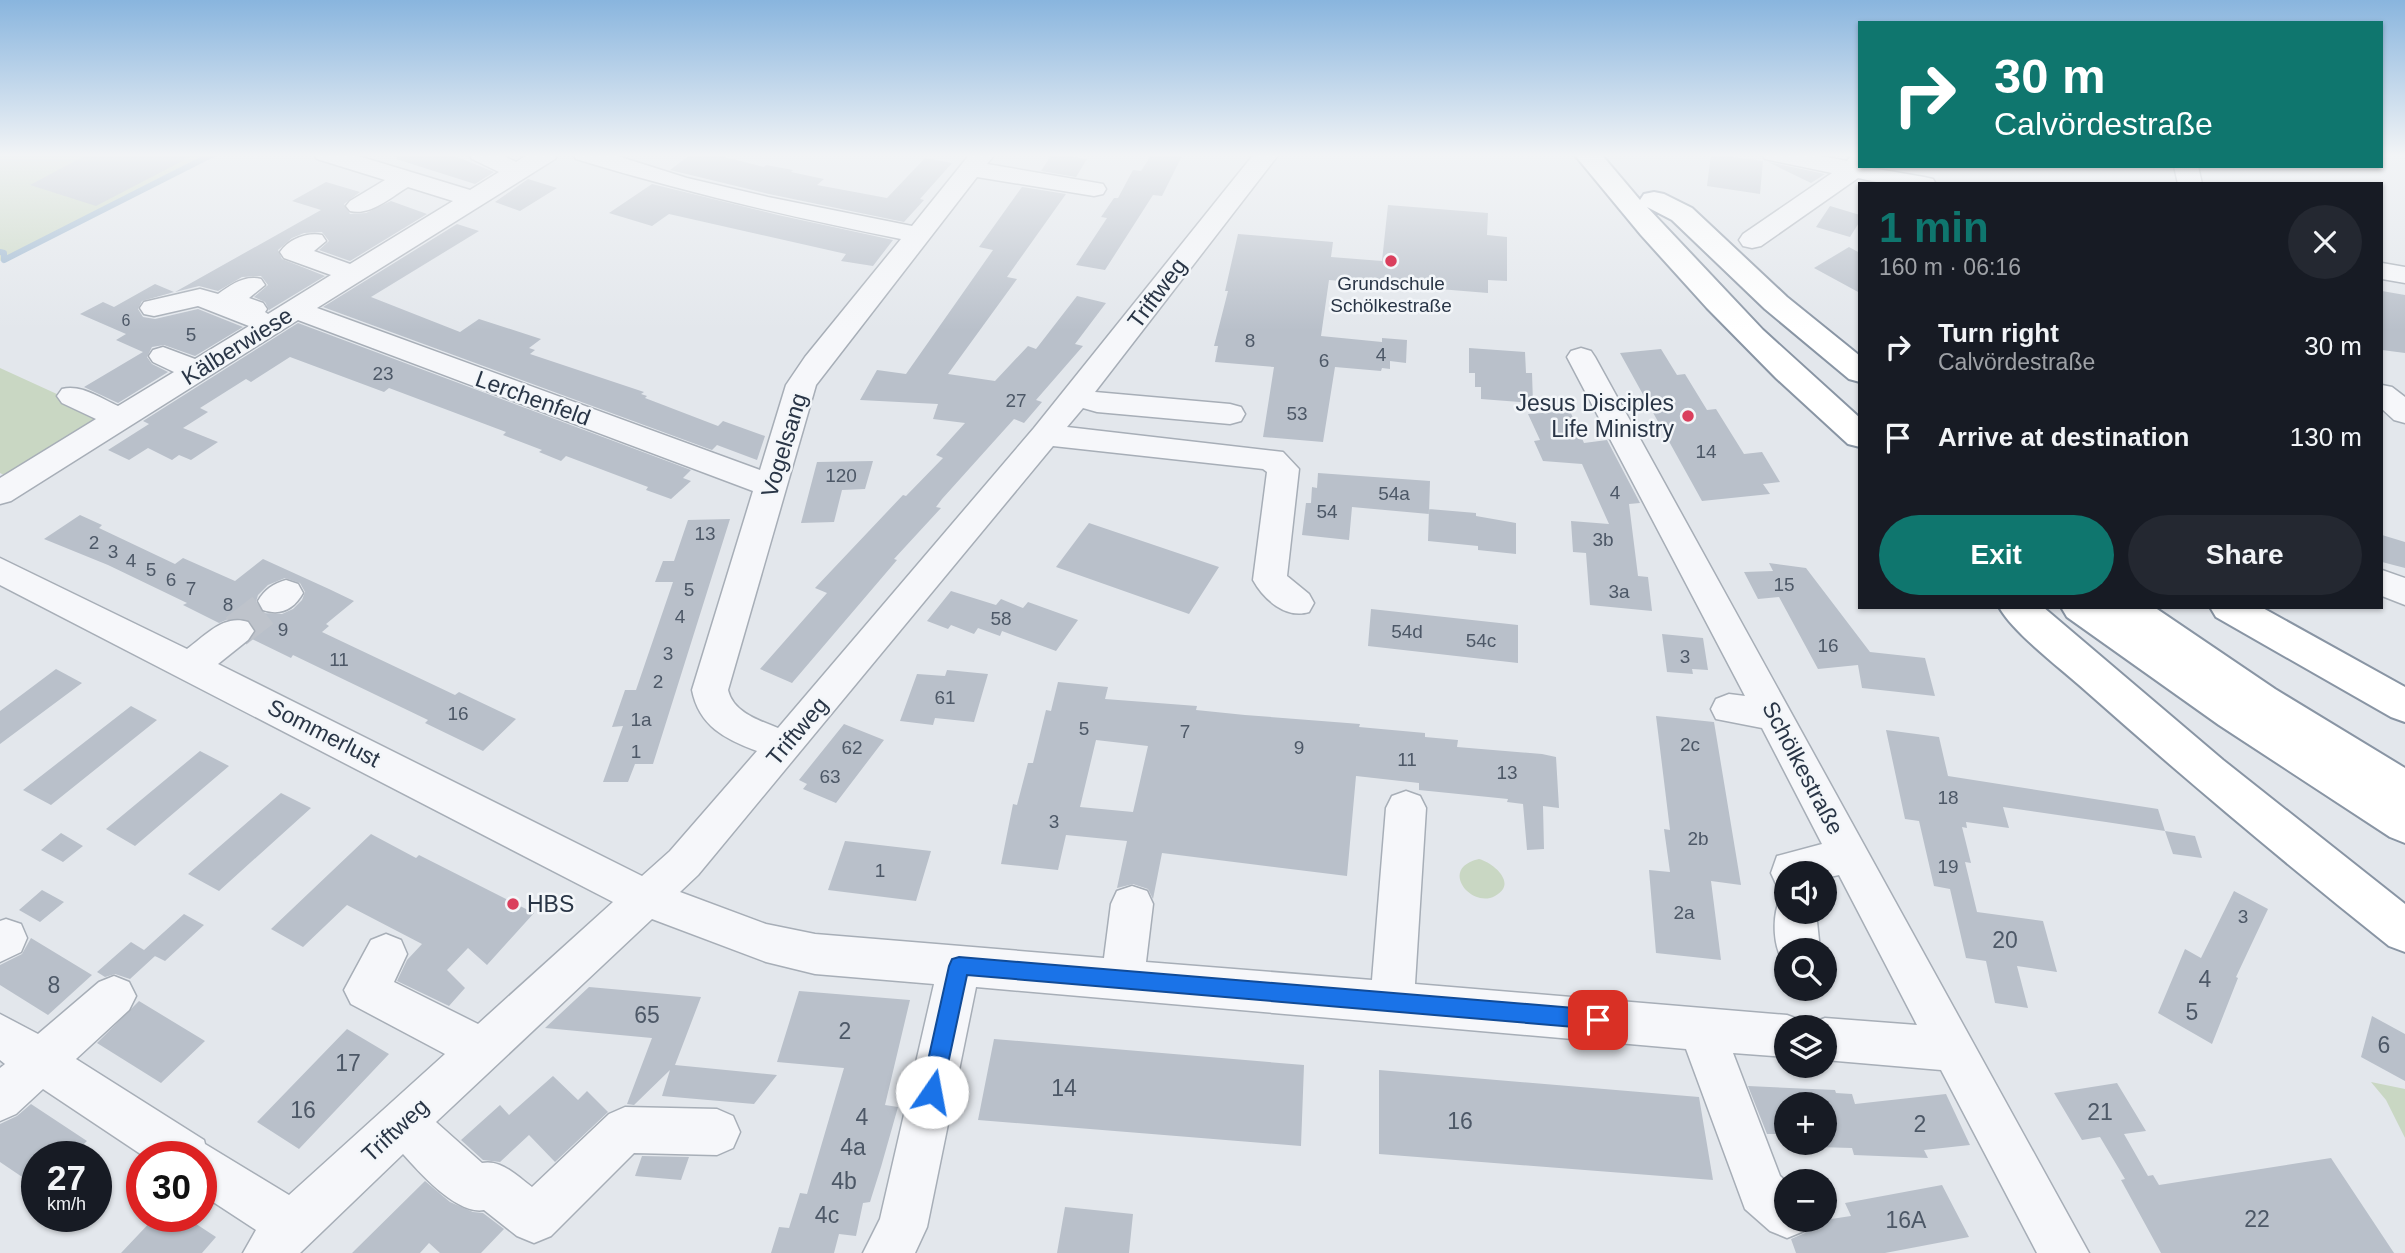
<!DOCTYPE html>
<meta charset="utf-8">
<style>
:root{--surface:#171b24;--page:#242831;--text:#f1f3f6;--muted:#9ea1a6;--accent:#0f766e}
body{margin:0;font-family:Helvetica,sans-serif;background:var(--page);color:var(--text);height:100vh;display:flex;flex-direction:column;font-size:26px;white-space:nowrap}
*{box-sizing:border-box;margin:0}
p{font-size:23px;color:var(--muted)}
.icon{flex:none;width:38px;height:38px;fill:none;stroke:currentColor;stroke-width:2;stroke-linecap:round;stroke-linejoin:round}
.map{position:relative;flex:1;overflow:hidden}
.details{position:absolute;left:1858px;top:182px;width:525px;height:427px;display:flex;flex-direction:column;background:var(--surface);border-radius:0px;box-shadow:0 2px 5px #0004}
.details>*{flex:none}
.guide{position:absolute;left:1858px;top:21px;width:525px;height:147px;border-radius:0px;box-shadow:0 2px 5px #0004;background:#0f766e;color:#fff;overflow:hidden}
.controls{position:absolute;left:1774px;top:861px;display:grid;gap:14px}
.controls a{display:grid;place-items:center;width:63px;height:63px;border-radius:50%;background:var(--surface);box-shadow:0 2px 5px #0004;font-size:35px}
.speed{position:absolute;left:21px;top:1141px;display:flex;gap:14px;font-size:35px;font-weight:700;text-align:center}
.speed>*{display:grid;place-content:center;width:91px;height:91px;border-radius:50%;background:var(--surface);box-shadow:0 2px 5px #0004;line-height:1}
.speed small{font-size:18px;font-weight:400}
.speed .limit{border:10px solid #d22;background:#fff;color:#111}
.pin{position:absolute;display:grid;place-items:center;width:60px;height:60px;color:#fff;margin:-30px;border-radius:14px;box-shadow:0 4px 10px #0006}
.me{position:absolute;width:77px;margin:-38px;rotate:12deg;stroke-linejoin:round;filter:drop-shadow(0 0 5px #0008)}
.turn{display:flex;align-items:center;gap:24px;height:147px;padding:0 21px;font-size:32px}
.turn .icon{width:91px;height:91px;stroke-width:2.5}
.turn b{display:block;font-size:49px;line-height:60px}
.round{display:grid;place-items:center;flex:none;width:74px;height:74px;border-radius:37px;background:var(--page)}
.overview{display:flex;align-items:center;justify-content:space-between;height:119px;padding:0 21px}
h1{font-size:42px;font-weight:800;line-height:52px;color:var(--accent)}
.action{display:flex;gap:14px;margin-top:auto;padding:14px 21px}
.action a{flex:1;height:80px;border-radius:42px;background:var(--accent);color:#fff;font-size:28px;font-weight:800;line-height:80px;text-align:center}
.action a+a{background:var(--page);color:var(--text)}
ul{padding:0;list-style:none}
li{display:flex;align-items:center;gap:21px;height:91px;padding:0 21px}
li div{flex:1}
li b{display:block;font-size:26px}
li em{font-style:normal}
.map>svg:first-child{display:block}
.green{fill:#c9d7c3}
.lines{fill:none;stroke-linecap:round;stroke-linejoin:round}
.stream{stroke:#9bb6cf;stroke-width:6}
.building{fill:#b9c0ca;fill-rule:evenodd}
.minor-tunnel{stroke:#bec3cb;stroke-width:34;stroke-dasharray:34 18;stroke-linecap:butt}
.minor-casing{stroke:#a7aeb7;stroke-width:3}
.highway-casing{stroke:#8995a4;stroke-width:4}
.minor{fill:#f6f7fa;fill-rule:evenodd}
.highway{fill:#fff;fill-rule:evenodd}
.route{fill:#1a73e8;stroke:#114b97;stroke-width:2}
.poi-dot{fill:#da3f5d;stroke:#f3f6f9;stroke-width:2.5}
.labels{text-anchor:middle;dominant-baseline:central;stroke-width:5;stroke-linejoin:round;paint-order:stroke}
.far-number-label{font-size:16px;fill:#4d5867}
.far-poi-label{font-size:19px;fill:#293546;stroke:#f3f6f9}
.number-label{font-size:19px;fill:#4d5867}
.street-label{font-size:23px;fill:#293546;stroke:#f3f6f9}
.poi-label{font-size:23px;fill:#293546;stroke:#f3f6f9;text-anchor:end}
.near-number-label{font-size:23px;fill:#4d5867}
</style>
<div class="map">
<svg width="2405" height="1253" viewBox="0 0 2405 1253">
<rect width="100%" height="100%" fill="#e3e7ec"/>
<path class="green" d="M0 154H206L0 261Z
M0 368 105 416 6 476 0 473Z
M1479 859C1494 863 1518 884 1495 896 1471 909 1438 868 1479 859Z
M2371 1082 2405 1089V1138L2386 1100Z"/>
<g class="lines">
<path class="stream" d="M0 252 4 253V260
M4 260 213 154"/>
</g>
<path class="building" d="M88 154H196L96 206 30 185Z
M397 154H450L494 172 475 184 396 159Z
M691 154H713L764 167 766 165 793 170 791 172 824 179 817 185 887 198 925 158 952 163 920 199 924 200 904 222 769 194 670 170Z
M1052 154H1057L1087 159 1076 177 1041 171Z
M1152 154H1183L1162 196 1153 195 1105 270 1076 265 1107 218 1101 217 1114 198H1118L1133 170 1141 171Z
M1711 154 1763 161 1760 194 1707 186Z
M1768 162 1825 174 1811 183Z
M528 179 557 188 520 211 495 202Z
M326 182 360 192 344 204 350 214 366 213 391 201 427 214 350 261 319 250 329 241 322 232 304 233 292 238 278 250 282 259 325 276 269 310 265 302 254 297 268 285 261 276 242 277 218 291 199 286 175 292 321 210 292 201Z
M652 184 778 215 893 240 873 266 841 261 846 254 669 214 652 226 609 213Z
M1022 187 1066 194 1007 277 1017 279 948 374 995 381 1028 346 1036 349 1077 296 1106 303 1075 344 1083 346 1036 400 1042 402 1024 423 1014 419 942 499 936 507 941 508 894 559 897 560 792 683 760 669 827 593 815 588 903 495 906 496 943 458 936 455 965 423 933 419 938 404 860 400 877 370 906 374 993 250 979 247Z
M1388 205 1488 213 1487 235 1507 237V281L1488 280V293L1329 280 1321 336 1382 342V338L1407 340 1406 363 1390 361V369L1382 368 1381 371 1335 367 1323 442 1263 437 1274 367 1215 362 1218 346H1214L1228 291H1225L1238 234 1333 242 1331 257 1382 261Z
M1830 206 1860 215V221L1850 237 1816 227Z
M457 224 479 231 371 297 460 332 479 319 541 339 529 348 535 350 530 354 644 392 641 394 647 396 645 398 718 426 723 421 765 436 757 460 717 445 712 450 323 307Z
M1849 247 1860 253V293L1814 268Z
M155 284 174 292 142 301 138 309 143 317 155 319 198 309 243 327 195 356 164 345 152 347 147 357 152 364 168 372 118 403 84 387 143 352 116 340 126 334 80 314 103 302 114 307Z
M2382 291 2405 295V353L2382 350Z
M298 323 691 470 683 478 691 481 671 499 646 490 648 487 566 456 561 461 539 452 542 450 503 435 506 432 389 388 384 392 290 357 251 382 246 379 200 408 208 412 183 428 218 442 191 460 179 455 172 460 148 448 129 460 108 450 149 424 143 421Z
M1469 348 1525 352 1526 373H1532L1533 403 1481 399V387H1475V373H1469Z
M1661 349 1677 375 1685 374 1707 410 1716 409 1744 454 1762 452 1780 482 1763 484 1770 494 1702 501 1620 353Z
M1570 411 1584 443 1607 440 1640 503 1629 504 1638 576 1648 577 1652 611 1590 605 1586 553 1573 552 1571 521 1609 524 1582 464 1543 461 1534 441 1540 440 1528 414Z
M873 461 865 489 842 490 834 522 801 523 817 462Z
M1318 473 1430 481 1429 514 1352 507 1349 540 1302 535 1306 503H1311L1312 487 1317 488Z
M1429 509 1476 513V516L1516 523V554L1478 550V546L1428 541Z
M80 515 102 525 99 528 175 564 183 558 235 581 263 559 329 589 354 601 326 624 329 626 322 632 455 695 459 692 516 719 483 751 425 723 428 720 293 655 291 658 252 639 256 630 248 619 231 618 219 623 183 605 187 603 108 565 44 539ZM285 578 300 583 305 592 302 600 293 609 282 614 262 613 256 602 258 595 268 585Z
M730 519 653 764H635L628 782H603L623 726 612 727 625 690H636L673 582H655L663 561H674L688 520Z
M1089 523 1219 567 1189 614 1056 567Z
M2382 535 2405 542V568L2382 562Z
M1769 563 1806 568 1870 652 1925 658 1935 696 1862 688 1858 665 1818 669 1779 597 1758 599 1744 572 1773 571Z
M951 591 996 605 1001 599 1023 608 1028 602 1078 620 1056 651 1002 631 1000 636 978 628 974 634 951 625 948 629 927 621Z
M1371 609 1518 625V663L1368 646Z
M1662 634 1703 638 1708 670 1692 669 1693 674 1667 672Z
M56 669 82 683 0 744V711Z
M947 670 988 674 974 722 935 718 933 725 900 721 917 674 945 676Z
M1058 682 1108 687 1105 699 1197 706 1196 710 1245 715 1360 724 1359 727 1425 733V737L1458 740 1457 747 1542 754 1556 757 1559 808 1543 806 1544 849 1527 850 1523 804 1507 802 1508 799 1419 790V783L1356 776 1347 876 1162 853 1153 899 1148 889 1133 884 1117 888 1127 841 1066 835 1058 870 1001 864 1013 804 1017 805 1028 763H1033L1046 710 1051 711ZM1096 740 1148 746 1133 812 1080 807Z
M131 706 157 720 51 805 23 790Z
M1656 716 1714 722 1741 885 1711 881 1721 960 1656 953 1649 870 1670 872 1664 829 1670 830Z
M844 724 884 740 836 803 803 789 807 784 799 780Z
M1886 730 1939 737 1948 776 2158 809 2165 831 2195 836 2202 858 2173 854 2165 831 2106 822 2003 807 2009 828 1966 822 1967 828 1962 827 1971 863 1965 862 1977 912 2043 921 2057 972 2017 966 2028 1008 1995 1003 1986 961 1966 958 1950 889 1934 886 1919 821 1905 819Z
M200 751 229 766 135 846 106 829Z
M281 793 311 808 219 891 188 874Z
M61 833 83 846 63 862 41 850Z
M371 834 416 858 419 855 534 913 487 965 468 948 447 970 465 988 449 1006 397 981 407 960 422 944 347 905 303 947 271 929Z
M845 841 931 851 916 901 828 890Z
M42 890 64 902 40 922 19 910Z
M2234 891 2268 909 2236 977 2238 978 2212 1044 2158 1013 2185 949 2201 958Z
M184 914 204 925 165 961 151 954 155 956 130 979 115 974 105 977 97 972 131 942 144 950Z
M31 938 92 975 48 1015 0 985V965L22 954Z
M589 987 701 997 675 1065 777 1075 754 1104 662 1096 670 1070 634 1105 627 1104 652 1038 545 1028Z
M799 991 910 1000 885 1105 898 1107 881 1167 870 1202 863 1203 856 1236 839 1234 834 1253H771L779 1227 789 1228 800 1193 807 1194 844 1068 777 1062Z
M139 1001 205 1041 161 1083 97 1043Z
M2372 1016 2405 1034V1081L2361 1057Z
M347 1029 389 1054 299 1149 257 1122Z
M994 1039 1304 1065 1301 1146 978 1120Z
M1379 1070 1699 1097 1713 1180 1379 1154Z
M553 1076 578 1100 587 1091 608 1112 555 1162 529 1135 500 1162 483 1160 461 1140 500 1105 509 1115Z
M2117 1083 2146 1131 2124 1134 2148 1176 2153 1175 2159 1185 2331 1158 2394 1253H2161L2121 1180 2125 1179 2100 1137 2082 1140 2054 1093Z
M1748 1086 1835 1090 1836 1093 1852 1094 1855 1104 1946 1094 1970 1145 1924 1150 1928 1158 1854 1155 1852 1148 1783 1146 1780 1134H1767ZM1787 1104H1825V1143H1787Z
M31 1104 87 1141 70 1157H37V1187L0 1162V1124L17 1116Z
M642 1156 689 1157 681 1180 635 1176Z
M425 1181 450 1202 473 1212 483 1213 504 1229 481 1253H440L429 1243 420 1253H352Z
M1942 1185 1969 1237 1885 1253H1796L1791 1239 1805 1233 1811 1222 1851 1216 1845 1203Z
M1065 1207 1133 1214 1129 1253H1057Z
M156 1216H184L216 1237 202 1253H121Z"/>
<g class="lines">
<path class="minor-tunnel" d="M236 631 275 601"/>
<defs>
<path id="minor" d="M314 154H352L470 190 499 172 472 159 469 154H500L516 162 529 154H558L555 159 317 308 760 470 786 385 805 357 901 239C791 217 684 192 576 159L573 154H611L687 178 768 197 912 226 970 154H995L987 164 1103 184 1106 189 1103 194 1094 196 977 177 816 385 728 690C733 712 758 720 778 728L1034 428 1254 154H1279L1095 392 1230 404 1241 407 1245 414 1241 421 1230 424 1097 412 1083 408 1067 427 1283 452 1299 469 1287 576 1309 594 1314 603 1309 612C1286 619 1264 600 1253 580L1267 472 1263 469 1053 446 698 875 680 892 766 924 815 934 1104 958 1111 904 1117 891 1132 886 1147 891 1153 904 1146 962 1372 980 1386 808 1392 796 1406 791 1420 796 1426 808 1415 984 1787 1015 1803 1021 1805 1027H1787V1057L1733 1053 1780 1176 1787 1182V1220H1809L1804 1231 1787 1238 1770 1231 1745 1209 1686 1049 976 987 927 1227 915 1253H863L880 1219 934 984 815 974 766 962 652 919 436 1122 482 1163C501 1159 517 1176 532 1187L609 1114 625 1107 717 1109 733 1116 740 1132 733 1148 717 1155 634 1153 551 1236 534 1243 517 1236 484 1210C457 1215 420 1173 403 1154L300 1253H243L256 1230 201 1194V1157H145L43 1089 16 1114 0 1121V1068L5 1064 0 1060V1014L38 1034 99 982 114 976 129 982 136 996 129 1010 76 1059 204 1140 205 1144 289 1195 445 1054 351 1004 344 990 371 940 386 934 401 940 407 954 394 982 478 1024 613 902 0 585V558L187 649C206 635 224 614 248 622L254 631 248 640 218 664 642 876 670 851 757 751C725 739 699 726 692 690L753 491 298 320 11 501 0 504V478L96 419 62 403 57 396 62 389C81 384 100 398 118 406L174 372 153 362 149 356 153 350 163 347 195 359 249 326 198 306 154 316 144 314 140 308 144 302 200 289 218 294C231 285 244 275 261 279L265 285 249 298 263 303 267 309 265 312 268 314 331 275 284 258 280 252C289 239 307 232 322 235L326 241 314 251 350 264 453 201 408 187C391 197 371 216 350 211L346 206 350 201 385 180 317 159Z
M1762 154H1811L1847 161 1851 156 1860 154V166L1924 177 1933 179 1936 184H1886L1858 178 1761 246 1752 248 1743 246 1739 240 1743 234 1832 173 1765 159Z
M2174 166H2198L2202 184H2178Z
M2382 263 2405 267V283L2382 279Z
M1581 348 1591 351 1595 357 2089 1253H2037L1941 1070 1825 1060V1027H1808L1809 1024 1825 1018 1917 1025 1839 875 1825 878V873H1787V889L1777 886 1771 873 1777 856 1822 844 1762 728 1716 719 1711 709 1716 699 1729 694 1745 696 1567 357 1571 351Z
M2382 385 2392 387 2405 397V423L2394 420 2382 409Z
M2382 570 2405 578V605L2382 596Z
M286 580 298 584 303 593C294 609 281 616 263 610L258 601C265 589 273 584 286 580Z
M1787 896V912H1816L1820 950H1787V965C1772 951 1772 916 1780 899Z
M6 919 21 924 27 938 21 952 0 962V921Z"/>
<path id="highway" d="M1574 154H1601L1640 200 1644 194 1654 192 1664 194 1692 208 1787 297 1860 356V382L1849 379 1765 309 1672 220 1647 207 1763 330 1860 418V447L1848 444 1776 378 1707 308 1641 235Z
M1999 607H2043L2223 760 2405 904V952L2389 946C2286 864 2185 779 2087 692 2063 670 2014 634 1999 607Z
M2061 607H2154L2275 689 2405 768V843L2390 837 2219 725 2067 617Z
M2210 607H2261L2405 687V722L2391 717 2216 617Z"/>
</defs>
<use href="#minor" class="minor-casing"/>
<use href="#highway" class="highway-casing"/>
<use href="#minor" class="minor"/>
<use href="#highway" class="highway"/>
</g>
<linearGradient id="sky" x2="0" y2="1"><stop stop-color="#89b5de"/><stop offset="0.47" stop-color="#f2f4f6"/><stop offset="1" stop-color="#f2f4f6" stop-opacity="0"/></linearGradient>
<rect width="2405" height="330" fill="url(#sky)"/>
<path class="route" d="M959 957 1598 1010 1605 1013 1608 1020 1605 1026 1598 1029 967 975 942 1092 939 1099 932 1102 925 1099 921 1092 949 966 952 959Z"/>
<g class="poi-dot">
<circle cx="1391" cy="261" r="7"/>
<circle cx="1688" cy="416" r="7"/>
<circle cx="513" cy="904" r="7"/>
</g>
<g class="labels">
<g class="far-number-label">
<text x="126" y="320">6</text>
</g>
<g class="far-poi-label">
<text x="1391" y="283">Grundschule<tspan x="1391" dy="22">Schölkestraße</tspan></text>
</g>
<g class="number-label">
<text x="191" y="334">5</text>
<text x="1250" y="340">8</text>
<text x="1381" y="354">4</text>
<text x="1324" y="360">6</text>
<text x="383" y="373">23</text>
<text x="1016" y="400">27</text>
<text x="1297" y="413">53</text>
<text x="1706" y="451">14</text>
<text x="841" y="475">120</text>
<text x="1615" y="492">4</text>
<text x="1394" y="493">54a</text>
<text x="1327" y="511">54</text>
<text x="705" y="533">13</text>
<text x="1603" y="539">3b</text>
<text x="94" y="542">2</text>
<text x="113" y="551">3</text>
<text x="131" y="560">4</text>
<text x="151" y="569">5</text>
<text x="171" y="579">6</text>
<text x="1784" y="584">15</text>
<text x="191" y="588">7</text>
<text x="689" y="589">5</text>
<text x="1619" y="591">3a</text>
<text x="228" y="604">8</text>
<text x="680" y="616">4</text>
<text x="1001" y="618">58</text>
<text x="283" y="629">9</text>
<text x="1407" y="631">54d</text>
<text x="1481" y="640">54c</text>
<text x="1828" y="645">16</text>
<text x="668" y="653">3</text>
<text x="1685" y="656">3</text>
<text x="339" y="659">11</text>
<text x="658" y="681">2</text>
<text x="945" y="697">61</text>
<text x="458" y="713">16</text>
<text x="641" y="719">1a</text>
<text x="1084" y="728">5</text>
<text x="1185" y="731">7</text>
<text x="1690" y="744">2c</text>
<text x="852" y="747">62</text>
<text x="1299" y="747">9</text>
<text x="636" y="751">1</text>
<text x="1407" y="759">11</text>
<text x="1507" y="772">13</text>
<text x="830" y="776">63</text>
<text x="1948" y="797">18</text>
<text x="1054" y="821">3</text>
<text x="1698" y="838">2b</text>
<text x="1948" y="866">19</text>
<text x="880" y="870">1</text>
<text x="1684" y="912">2a</text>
<text x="2243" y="916">3</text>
</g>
<g class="street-label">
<text transform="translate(1157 293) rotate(-53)">Triftweg</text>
<text transform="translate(237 346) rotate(-32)">Kälberwiese</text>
<text transform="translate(533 398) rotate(20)">Lerchenfeld</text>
<text transform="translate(784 445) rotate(-73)">Vogelsang</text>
<text transform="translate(797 731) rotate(-50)">Triftweg</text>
<text transform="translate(324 733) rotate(27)">Sommerlust</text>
<text transform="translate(1803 768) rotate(62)">Schölkestraße</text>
<text transform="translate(395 1130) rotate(-43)">Triftweg</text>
</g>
<g class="poi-label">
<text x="1674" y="403">Jesus Disciples<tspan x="1674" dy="26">Life Ministry</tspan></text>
<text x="527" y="904" text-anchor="start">HBS</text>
</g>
<g class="near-number-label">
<text x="2005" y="940">20</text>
<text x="2205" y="979">4</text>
<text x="54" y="985">8</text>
<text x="2192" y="1012">5</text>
<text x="647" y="1015">65</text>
<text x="845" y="1031">2</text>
<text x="2384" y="1045">6</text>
<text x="348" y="1063">17</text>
<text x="1064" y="1088">14</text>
<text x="303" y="1110">16</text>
<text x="2100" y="1112">21</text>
<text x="862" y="1117">4</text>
<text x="1460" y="1121">16</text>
<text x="1920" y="1124">2</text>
<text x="853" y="1147">4a</text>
<text x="844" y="1181">4b</text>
<text x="827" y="1215">4c</text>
<text x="2257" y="1219">22</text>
<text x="1906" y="1220">16A</text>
</g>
</g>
</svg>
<div class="controls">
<a><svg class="icon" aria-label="sound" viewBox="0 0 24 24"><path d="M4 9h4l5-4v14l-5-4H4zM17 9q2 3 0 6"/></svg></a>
<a><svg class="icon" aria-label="search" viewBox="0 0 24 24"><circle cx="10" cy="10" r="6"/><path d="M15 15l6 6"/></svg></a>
<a><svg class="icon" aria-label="layers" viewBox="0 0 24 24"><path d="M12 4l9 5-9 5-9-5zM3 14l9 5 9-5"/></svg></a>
<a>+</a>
<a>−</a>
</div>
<div class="speed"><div>27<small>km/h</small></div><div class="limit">30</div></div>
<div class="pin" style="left:1598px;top:1020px;background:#d93025"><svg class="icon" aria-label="arrive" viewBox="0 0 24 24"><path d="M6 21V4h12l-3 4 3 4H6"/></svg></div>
<svg class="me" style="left:932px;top:1092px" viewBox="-20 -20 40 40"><circle r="19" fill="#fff"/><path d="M0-13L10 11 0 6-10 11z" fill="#1a73e8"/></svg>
<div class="guide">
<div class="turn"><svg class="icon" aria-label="right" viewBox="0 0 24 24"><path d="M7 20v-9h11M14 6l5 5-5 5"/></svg><div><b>30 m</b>Calvördestraße</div></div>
</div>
<section class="details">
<div class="overview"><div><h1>1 min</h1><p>160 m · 06:16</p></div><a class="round"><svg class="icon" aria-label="close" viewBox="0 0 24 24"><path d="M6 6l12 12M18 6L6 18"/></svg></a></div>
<ul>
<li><svg class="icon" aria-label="right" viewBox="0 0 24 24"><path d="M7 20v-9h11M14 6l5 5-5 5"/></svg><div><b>Turn right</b><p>Calvördestraße</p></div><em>30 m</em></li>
<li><svg class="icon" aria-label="arrive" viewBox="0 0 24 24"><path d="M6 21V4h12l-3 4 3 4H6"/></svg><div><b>Arrive at destination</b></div><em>130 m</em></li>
</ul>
<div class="action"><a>Exit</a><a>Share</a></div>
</section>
</div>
